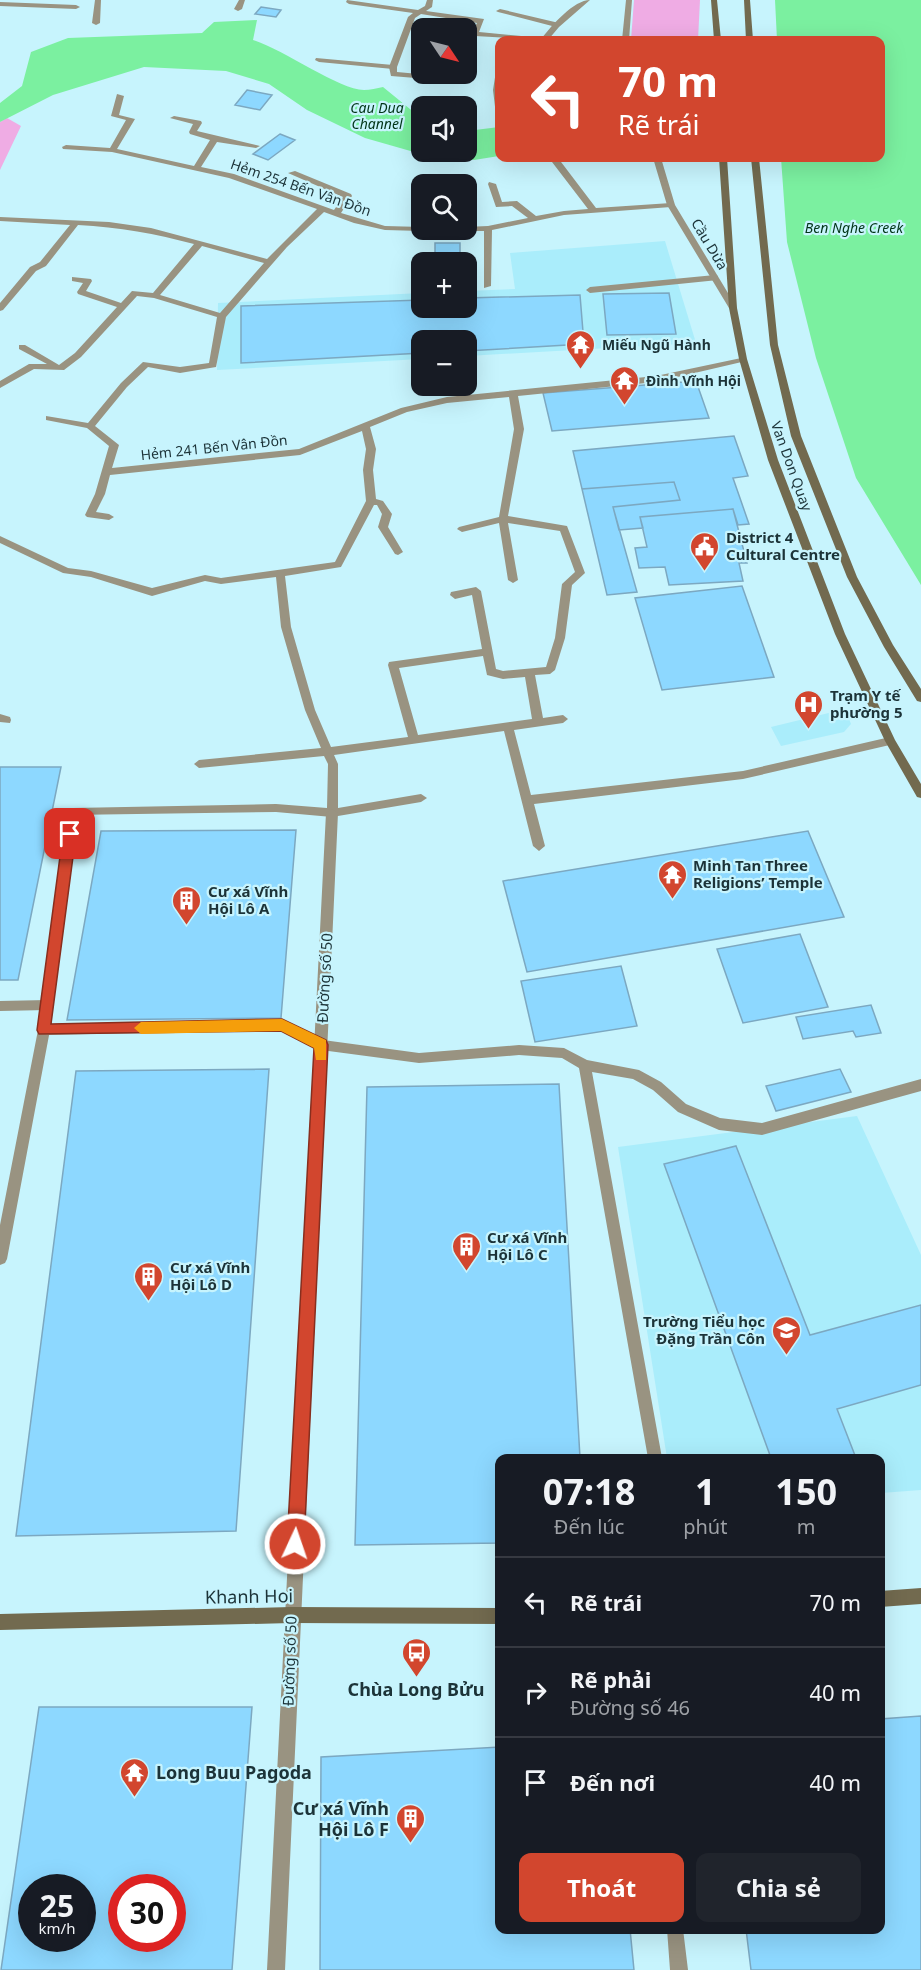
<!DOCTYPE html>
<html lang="vi">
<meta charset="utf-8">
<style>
:root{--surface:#171b24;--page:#20242c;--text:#f1f3f6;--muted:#9ea1a6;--line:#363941;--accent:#d2462e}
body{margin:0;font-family:"Noto Sans",sans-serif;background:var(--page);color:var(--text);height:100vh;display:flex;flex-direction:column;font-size:22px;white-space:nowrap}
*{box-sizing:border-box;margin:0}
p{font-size:20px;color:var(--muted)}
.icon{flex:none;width:33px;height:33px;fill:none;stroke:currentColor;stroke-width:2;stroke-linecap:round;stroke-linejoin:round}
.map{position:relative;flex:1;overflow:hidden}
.side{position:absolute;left:495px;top:1454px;width:390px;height:480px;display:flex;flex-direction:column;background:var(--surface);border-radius:12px;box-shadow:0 6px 24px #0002}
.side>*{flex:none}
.top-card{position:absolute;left:495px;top:36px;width:390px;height:126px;border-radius:12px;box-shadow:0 6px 24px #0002;background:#d2462e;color:#fff;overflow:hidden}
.needle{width:39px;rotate:125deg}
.buttons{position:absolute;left:411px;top:18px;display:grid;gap:12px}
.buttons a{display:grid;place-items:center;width:66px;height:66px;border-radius:12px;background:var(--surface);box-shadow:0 6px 24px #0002;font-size:30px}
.speed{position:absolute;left:18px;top:1874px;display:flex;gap:12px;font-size:30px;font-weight:700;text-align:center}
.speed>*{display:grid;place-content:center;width:78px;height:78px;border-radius:50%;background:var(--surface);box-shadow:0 6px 24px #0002;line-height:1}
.speed small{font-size:15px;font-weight:400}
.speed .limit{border:9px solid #d22;background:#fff;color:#111}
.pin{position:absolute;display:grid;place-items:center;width:51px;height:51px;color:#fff;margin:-26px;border-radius:12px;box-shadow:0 3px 9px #0006}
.me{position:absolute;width:66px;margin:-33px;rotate:3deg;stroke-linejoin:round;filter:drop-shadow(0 0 4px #0008)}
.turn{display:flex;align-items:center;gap:21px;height:126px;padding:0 24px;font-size:27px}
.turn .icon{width:78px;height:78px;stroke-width:2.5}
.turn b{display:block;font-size:42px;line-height:51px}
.eta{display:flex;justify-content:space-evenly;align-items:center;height:102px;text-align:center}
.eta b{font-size:36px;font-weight:700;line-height:42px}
.button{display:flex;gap:12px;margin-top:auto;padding:12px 24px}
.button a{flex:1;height:69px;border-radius:12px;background:var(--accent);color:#fff;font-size:24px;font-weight:700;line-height:69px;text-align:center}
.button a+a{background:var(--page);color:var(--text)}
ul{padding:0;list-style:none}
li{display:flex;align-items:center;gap:18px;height:90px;padding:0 24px;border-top:2px solid var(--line)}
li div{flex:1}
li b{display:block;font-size:22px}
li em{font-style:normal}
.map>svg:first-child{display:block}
.built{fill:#aaedfb}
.green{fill:#eface4}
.water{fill:#7bf0a0}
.building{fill:#8dd8ff;stroke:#7ca8c1;stroke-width:1.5;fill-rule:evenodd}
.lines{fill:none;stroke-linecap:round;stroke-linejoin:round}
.service{fill:#999381;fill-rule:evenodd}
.minor{fill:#999381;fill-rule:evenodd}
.secondary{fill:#726a4f;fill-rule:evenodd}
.route{fill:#d2462e;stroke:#882e1e;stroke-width:1.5}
.slow{fill:#f59e0b}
.labels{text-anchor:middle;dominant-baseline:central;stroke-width:4.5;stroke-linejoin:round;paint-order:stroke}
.far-water-label{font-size:14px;font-style:italic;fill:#013417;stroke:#c7f4fd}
.far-street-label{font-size:14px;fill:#1c3338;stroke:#c7f4fd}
.far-poi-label{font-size:14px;font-weight:bold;fill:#1c3338;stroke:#c7f4fd;text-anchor:start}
.poi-label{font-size:15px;font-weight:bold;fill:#1c3338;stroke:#c7f4fd;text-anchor:start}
.street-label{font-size:15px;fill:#1c3338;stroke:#c7f4fd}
.near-street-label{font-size:18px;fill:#1c3338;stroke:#c7f4fd}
.near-poi-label{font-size:18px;font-weight:bold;fill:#1c3338;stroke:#c7f4fd}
</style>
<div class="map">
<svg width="921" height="1970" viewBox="0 0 921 1970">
<rect width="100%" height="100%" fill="#c7f4fd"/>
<path class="built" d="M665 241 696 343 467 356 466 340H422L421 359 217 370 218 303 421 293 422 308H466L467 291 515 289 510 253Z
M845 709 851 724 844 732 781 746 771 727Z
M857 1116 921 1255V1490L881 1493 880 1458H667L618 1147Z"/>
<path class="green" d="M634 0H700L698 40H631Z
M7 118 21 126 0 170V122Z"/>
<path class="water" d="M775 0H921V585L856 478 816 358 787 242 781 158H880V40H777Z
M257 20 253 40C283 49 339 90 364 90 370 90 377 88 383 87L421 118 422 152H466L467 131 499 127V156L474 160 435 158 365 138 307 110 269 84 226 71 144 67 53 95 0 122V103L22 86 31 52 68 38 202 33 214 22Z"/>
<path class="building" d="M261 7 281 10 276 17 255 14Z
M247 90 272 95 260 110 235 105Z
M280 134 295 140 268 160 253 154Z
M435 243H460V256L435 257Z
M669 293 676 334 607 335 603 294Z
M580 295 584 344 466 351V340H422V353L241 363V306L422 300V308H466V298Z
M696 381 709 418 552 431 543 393Z
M734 436 748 476 733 478 749 524 738 525 733 509 640 517 643 528 619 530 613 507 680 500 674 482 582 489 573 451Z
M674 482 680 500 613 507 637 592 607 595 582 489Z
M733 509 747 563H739L743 581 669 585 665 567 639 568 635 548 647 547 640 517Z
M742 586 774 677 662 690 635 598Z
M0 767H61L18 980H0Z
M296 830 281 1018 67 1020 101 831Z
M808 831 844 917 527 972 503 881Z
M800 934 828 1007 743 1023 717 949Z
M621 966 637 1026 535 1042 521 981Z
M871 1005 881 1033 856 1037 853 1031 803 1039 796 1017Z
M269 1069 236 1531 16 1536 76 1071Z
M840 1069 851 1092 776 1111 766 1086Z
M559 1084 580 1458H500V1543L355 1545 367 1087Z
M736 1146 810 1335 921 1305V1385L837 1409 856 1458H771L664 1164Z
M39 1707H252L232 1970H1ZM32 1887H82V1938H32ZM122 1887H172V1938H122Z
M921 1716V1970H751L746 1929H880V1719Z
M500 1747V1929H630L634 1970H320L321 1757Z"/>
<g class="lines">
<path class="service" d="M500 9 559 23 560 25 556 27 498 12 496 11Z
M316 58 393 65 397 67 393 69 319 62 315 60Z
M117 94 124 96 119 115 135 119 117 149 194 166 210 140 190 134 189 132 193 124 170 118 174 116 201 121 202 123 197 131 260 146 256 148 217 142 201 167 234 174 334 210 343 197 288 173 295 171 351 194 352 196 341 213 385 226 422 227V230H426L422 231 385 230 354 223 324 212 287 247 226 317 216 367 180 373 148 367 127 387 95 426 119 445 112 468 299 449 401 408 447 397 656 376 746 357V361L656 382 518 396 524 429 508 516 567 526 585 573 572 585 565 638 555 670 550 674 535 675 543 718 563 715 568 719 563 723 514 730 531 795 743 771 890 737 895 741 894 744 743 779 534 804 545 846 539 851 533 846 504 731 334 755 338 764V808L421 794 427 798 421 802 332 817 276 812 69 815 67 812 69 809 73 808 276 804 327 808 328 764 324 756 199 768 194 764 199 760 321 748 305 710 281 627 276 577 221 584 205 581 152 596 91 577 63 573 0 543V536L68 568 91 571 152 588 205 575 221 578 335 562 366 501 363 470 366 449 362 431 300 455 110 475 105 494 96 512 109 514 114 517 109 520 87 517 85 515 95 494 109 446 87 428 46 420V416L88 423 121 383 143 362 180 367 209 363 217 317 154 298 137 296 81 357 64 370 34 369 0 388V381L29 364H47L19 349V345H25L59 365 75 353 117 307 78 294 77 292 83 283 72 281V277L91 279 92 281 86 291 121 303 132 291 153 293 194 244C156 234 119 227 78 225L46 266 36 271 3 310 0 311V303L30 267 40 262 70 225 0 221V217L109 222 151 228 267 259 317 209 229 178 112 152 63 149 62 147 66 145 110 148 126 120 111 116ZM202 246 264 263 220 313 160 295ZM509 397 514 429 499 517 459 527 457 529 462 532 499 523 508 580 513 583 518 580 508 523 560 531 575 572 562 584 555 638 546 667 503 671 496 669 481 591 476 587 451 592 450 595 455 599 472 595 482 649 389 662 388 665 408 737 331 747 315 710 291 627 285 576 341 567 374 505H377L382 514 378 527 395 554 398 555 403 552 388 527 392 514 383 501 376 499 373 470 376 449 370 427 407 412 447 403ZM483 656 487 675 503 679 525 677 532 719 418 735 399 668Z
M552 158H558L596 208 671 203 675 205 671 207 564 215 492 230 491 286 484 288V231H466L462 230H466V227L488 226 528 218 512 206 496 207 488 184 489 182 496 184 502 202 517 201 536 216 564 211 588 209 552 162Z
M715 275 718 276V280L590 293 586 290 590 287Z
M0 714 10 717 11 720 10 723 0 722Z
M47 1000 51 1001 53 1005 51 1009 47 1010 0 1011V1001Z
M282 1020 323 1040 419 1053 519 1045 564 1048 587 1060 639 1070 661 1082 686 1104 720 1118 762 1123 921 1079V1091L762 1135 719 1130 678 1112 653 1090 633 1079 592 1072 662 1458H648L579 1068 562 1058 519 1055 419 1063 321 1050 281 1030 44 1035 40 1034 38 1030 40 1026 44 1025Z"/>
<path class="minor" d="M95 0H101L100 23 96 25 92 23Z
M239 0H245L242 9 238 11 234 9Z
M347 0 418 10 425 6 427 0H433L432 7 426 11 484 19 479 32 542 38C552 25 574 0 590 0L559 27 548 40 475 36 471 34 477 23 421 14 415 18 397 67V72L451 77 454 74H460L453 81 391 76 389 67 408 17 413 13 349 4 346 2Z
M626 0H632L629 40H622Z
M0 2 76 5 80 7 76 9 0 6Z
M500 69V117L496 115 493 90 496 71Z
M653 158H661L675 205 737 308 736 310 729 308 667 205Z
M73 808 79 812 50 1030 7 1259 5 1263 0 1265V1225L38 1030 67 812Z
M332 809 338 813 285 1970H267L326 813Z
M667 1929H683L688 1970H670Z"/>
<path class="secondary" d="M711 0H717L721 40H714Z
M744 0H750L753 40H746Z
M719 158H727L737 308 747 359 778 460 845 634 895 740 921 784V798L917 797 885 741 835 634 768 460 739 359 729 308Z
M751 158H759L778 345 801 436 857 577 893 645 921 689V702L917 701 884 647 847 577 791 436 770 345Z
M921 1588V1604L880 1607V1591Z
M291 1607 500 1608V1624L291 1623 0 1630V1614Z"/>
</g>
<path class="route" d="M70 828 76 834 51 1024 282 1019 326 1040 328 1045 304 1544 301 1550 295 1552 289 1550 287 1544 314 1048 281 1031 39 1034 37 1030 63 834Z"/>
<path class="slow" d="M282 1019 326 1040V1060H316L314 1048 281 1031 141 1034 134 1028 141 1022Z"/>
<defs>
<symbol id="temple-pin" viewBox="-11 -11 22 30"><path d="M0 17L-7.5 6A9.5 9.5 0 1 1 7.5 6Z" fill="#d2462e" stroke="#c7f4fd"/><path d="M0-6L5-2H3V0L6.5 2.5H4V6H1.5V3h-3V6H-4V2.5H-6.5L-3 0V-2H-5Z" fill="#fff"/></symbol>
<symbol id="civic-pin" viewBox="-11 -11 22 30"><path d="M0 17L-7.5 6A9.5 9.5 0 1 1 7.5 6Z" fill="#d2462e" stroke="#c7f4fd"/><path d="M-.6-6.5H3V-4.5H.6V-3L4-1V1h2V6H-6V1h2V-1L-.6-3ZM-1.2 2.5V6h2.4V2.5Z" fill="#fff"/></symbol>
<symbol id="hospital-pin" viewBox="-11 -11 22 30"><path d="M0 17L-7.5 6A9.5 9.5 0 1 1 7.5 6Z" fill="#d2462e" stroke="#c7f4fd"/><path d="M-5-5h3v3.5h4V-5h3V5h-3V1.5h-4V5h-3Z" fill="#fff"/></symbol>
<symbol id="building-pin" viewBox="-11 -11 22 30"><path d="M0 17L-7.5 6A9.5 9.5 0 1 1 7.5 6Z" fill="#d2462e" stroke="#c7f4fd"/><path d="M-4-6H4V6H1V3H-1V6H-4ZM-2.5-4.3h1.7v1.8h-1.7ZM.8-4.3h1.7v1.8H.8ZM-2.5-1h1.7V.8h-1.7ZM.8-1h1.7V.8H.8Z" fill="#fff"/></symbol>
<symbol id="school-pin" viewBox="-11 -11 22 30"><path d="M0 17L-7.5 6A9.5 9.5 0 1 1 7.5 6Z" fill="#d2462e" stroke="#c7f4fd"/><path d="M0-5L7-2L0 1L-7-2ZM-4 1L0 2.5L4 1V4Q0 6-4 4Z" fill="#fff"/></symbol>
<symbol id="bus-pin" viewBox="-11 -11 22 30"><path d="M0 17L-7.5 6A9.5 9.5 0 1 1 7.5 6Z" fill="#d2462e" stroke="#c7f4fd"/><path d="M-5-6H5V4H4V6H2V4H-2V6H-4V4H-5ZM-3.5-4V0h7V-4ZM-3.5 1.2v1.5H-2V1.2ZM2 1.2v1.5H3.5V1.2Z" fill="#fff"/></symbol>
</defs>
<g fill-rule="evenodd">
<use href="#temple-pin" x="564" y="328" width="33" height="45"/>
<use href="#temple-pin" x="608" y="364" width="33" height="45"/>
<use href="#civic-pin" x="688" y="530" width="33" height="45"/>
<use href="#hospital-pin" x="792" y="688" width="33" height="45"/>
<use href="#temple-pin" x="656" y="858" width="33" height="45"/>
<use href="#building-pin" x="170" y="884" width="33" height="45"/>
<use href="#building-pin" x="450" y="1230" width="33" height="45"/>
<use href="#building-pin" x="132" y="1260" width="33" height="45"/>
<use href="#school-pin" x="770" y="1314" width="33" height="45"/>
<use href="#bus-pin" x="400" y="1636" width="33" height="45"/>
<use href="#temple-pin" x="118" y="1756" width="33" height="45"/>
<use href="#building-pin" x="394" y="1802" width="33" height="45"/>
</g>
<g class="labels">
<g class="far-water-label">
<text x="377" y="107">Cau Dua<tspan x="377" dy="16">Channel</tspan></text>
<text x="854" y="227">Ben Nghe Creek</text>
</g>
<g class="far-street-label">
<text transform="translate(301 187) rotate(19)">Hẻm 254 Bến Vân Đồn</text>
<text transform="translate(710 244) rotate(59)">Cầu Dừa</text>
<text transform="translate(214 447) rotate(-6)">Hẻm 241 Bến Vân Đồn</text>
<text transform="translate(792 466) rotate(70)">Van Don Quay</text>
</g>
<g class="far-poi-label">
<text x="602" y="344">Miếu Ngũ Hành</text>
<text x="646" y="380">Đình Vĩnh Hội</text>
</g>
<g class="poi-label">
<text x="726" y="537">District 4<tspan x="726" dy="17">Cultural Centre</tspan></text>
<text x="830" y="695">Trạm Y tế<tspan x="830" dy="17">phường 5</tspan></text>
<text x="693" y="865">Minh Tan Three<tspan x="693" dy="17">Religions’ Temple</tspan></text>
<text x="208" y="891">Cư xá Vĩnh<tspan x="208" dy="17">Hội Lô A</tspan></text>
<text x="487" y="1237">Cư xá Vĩnh<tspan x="487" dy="17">Hội Lô C</tspan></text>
<text x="170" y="1267">Cư xá Vĩnh<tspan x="170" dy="17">Hội Lô D</tspan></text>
<text x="765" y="1321" text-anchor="end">Trường Tiểu học<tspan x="765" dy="17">Đặng Trần Côn</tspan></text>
</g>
<g class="street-label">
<text transform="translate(324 978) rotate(-87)">Đường số 50</text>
<text transform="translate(289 1661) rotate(-88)">Đường số 50</text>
</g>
<g class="near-street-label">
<text transform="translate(249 1596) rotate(-1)">Khanh Hoi</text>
</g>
<g class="near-poi-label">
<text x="416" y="1689">Chùa Long Bửu</text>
<text x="156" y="1772" text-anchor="start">Long Buu Pagoda</text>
<text x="389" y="1808" text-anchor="end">Cư xá Vĩnh<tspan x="389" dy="21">Hội Lô F</tspan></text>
</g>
</g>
</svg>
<div class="buttons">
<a><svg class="needle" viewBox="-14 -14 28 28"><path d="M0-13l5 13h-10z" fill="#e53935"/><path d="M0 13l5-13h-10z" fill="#9ea1a6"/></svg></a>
<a><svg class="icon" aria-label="sound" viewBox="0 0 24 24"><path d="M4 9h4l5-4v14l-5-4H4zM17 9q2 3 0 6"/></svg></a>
<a><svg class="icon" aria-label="search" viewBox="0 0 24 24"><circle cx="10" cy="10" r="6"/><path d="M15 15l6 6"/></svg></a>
<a>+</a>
<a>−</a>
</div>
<div class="speed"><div>25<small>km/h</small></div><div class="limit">30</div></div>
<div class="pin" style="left:70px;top:834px;background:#d93025"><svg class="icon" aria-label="arrive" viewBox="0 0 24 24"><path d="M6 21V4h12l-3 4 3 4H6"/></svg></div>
<svg class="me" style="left:295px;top:1544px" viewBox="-20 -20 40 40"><circle r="17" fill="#d2462e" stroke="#fff" stroke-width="3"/><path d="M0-11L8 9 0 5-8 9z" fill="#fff"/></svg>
<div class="top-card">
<div class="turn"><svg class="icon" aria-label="left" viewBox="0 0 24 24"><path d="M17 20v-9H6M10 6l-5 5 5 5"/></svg><div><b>70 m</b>Rẽ trái</div></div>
</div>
<section class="side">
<div class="eta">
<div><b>07:18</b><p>Đến lúc</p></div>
<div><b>1</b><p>phút</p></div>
<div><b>150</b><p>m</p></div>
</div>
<ul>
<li><svg class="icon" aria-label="left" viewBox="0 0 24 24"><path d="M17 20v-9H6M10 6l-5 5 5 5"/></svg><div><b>Rẽ trái</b></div><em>70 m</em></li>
<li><svg class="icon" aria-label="right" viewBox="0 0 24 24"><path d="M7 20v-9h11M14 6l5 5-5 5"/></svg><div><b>Rẽ phải</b><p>Đường số 46</p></div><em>40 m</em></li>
<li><svg class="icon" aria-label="arrive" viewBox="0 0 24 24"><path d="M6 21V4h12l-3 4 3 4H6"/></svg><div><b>Đến nơi</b></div><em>40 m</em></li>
</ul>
<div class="button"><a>Thoát</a><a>Chia sẻ</a></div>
</section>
</div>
